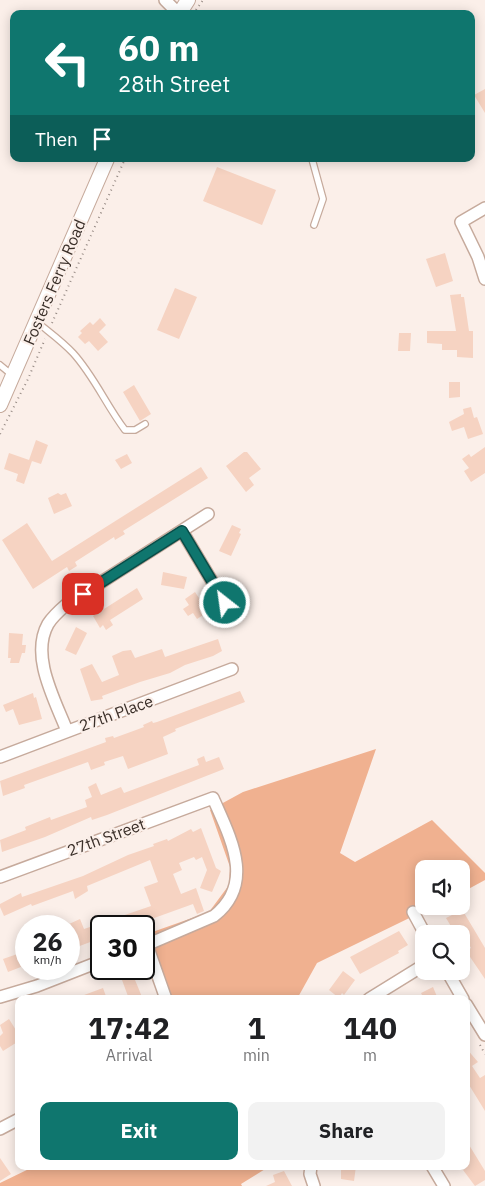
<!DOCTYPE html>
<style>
:root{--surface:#fff;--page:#f2f2f2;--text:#202124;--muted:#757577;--accent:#0f766e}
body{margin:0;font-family:"IBM Plex Sans",sans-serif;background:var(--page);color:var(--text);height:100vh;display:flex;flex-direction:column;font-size:19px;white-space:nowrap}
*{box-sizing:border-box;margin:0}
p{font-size:16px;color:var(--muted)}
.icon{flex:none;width:28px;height:28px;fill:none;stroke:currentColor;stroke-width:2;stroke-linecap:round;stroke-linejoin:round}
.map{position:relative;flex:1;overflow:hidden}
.drawer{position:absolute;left:15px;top:995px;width:455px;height:175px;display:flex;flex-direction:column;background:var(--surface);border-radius:10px;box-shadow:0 2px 12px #0003}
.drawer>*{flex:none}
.guide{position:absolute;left:10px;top:10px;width:465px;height:152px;border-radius:10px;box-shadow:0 2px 12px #0003;background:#0f766e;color:#fff;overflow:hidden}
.tools{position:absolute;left:415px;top:860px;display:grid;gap:10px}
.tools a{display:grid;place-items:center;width:55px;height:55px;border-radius:10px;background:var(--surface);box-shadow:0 2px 12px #0003;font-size:25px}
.speed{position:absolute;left:15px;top:915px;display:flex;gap:10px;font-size:25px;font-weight:700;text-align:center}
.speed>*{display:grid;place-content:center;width:65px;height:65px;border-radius:50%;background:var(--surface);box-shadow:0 2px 12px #0003;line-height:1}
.speed small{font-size:12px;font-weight:400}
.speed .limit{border:2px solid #111;border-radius:8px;background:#fff;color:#111}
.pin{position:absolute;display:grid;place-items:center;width:42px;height:42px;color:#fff;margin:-21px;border-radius:10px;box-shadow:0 2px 8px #0006}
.me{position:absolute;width:55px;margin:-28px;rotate:330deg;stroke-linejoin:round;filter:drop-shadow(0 0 4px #0008)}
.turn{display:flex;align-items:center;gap:18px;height:105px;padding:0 25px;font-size:22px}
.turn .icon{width:65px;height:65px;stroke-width:2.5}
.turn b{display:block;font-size:35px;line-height:42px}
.then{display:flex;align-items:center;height:48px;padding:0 25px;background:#0003;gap:10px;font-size:19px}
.eta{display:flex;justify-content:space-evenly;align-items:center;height:85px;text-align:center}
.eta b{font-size:30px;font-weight:700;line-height:35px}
.cta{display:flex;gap:10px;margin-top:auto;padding:10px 25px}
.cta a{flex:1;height:58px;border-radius:10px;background:var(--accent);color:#fff;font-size:20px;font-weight:700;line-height:58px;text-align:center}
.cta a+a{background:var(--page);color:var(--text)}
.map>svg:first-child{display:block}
.green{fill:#f0b190}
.building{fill:#f6d3c2}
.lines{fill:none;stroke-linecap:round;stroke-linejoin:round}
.service-casing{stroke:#c6aa9c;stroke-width:8}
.minor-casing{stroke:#c6aa9c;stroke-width:14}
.tertiary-casing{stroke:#c6aa9c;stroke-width:16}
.path{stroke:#988c86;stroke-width:2;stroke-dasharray:1 4;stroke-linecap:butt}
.service{stroke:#fff;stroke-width:5.5}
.minor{stroke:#fff;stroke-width:11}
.tertiary{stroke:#fff;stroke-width:14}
.route-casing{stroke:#0a4d48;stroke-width:12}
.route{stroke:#0f766e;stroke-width:9}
.labels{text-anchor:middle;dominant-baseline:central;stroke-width:4.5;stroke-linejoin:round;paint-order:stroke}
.street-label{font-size:16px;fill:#3a2f29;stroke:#fbefe9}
</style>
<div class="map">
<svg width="485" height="1186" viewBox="0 0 485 1186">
<rect width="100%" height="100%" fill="#fbefe9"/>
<path class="green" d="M376 749 340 853 355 862 432 820 485 873V880L461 893V869H424V906H434L317 963 297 999H163L144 944V935L209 912 229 885 230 867 210 810 243 792Z
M35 1166H270L241 1184 242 1186H0V1183Z"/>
<path class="building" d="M485 89V113L474 95Z
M217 167 276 190 262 225 203 201Z
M445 253 453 281 436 287 426 259Z
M175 288 197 297 179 339 157 330Z
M461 294V297H464L469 331H473V358L457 357V350H442V344L427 343V331H456L450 295Z
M100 318 106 325 99 332 108 342 98 351 89 341 85 344 78 337 82 333 80 331 90 322 93 325Z
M399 333H411L410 351H398Z
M449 382H460V397L449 398Z
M134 385 151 414 140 421 123 392Z
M471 407 474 418 477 417 483 434 468 439 464 427 452 431 449 422 464 414 463 409Z
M36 440 48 445 41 464 29 460Z
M485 447V473L471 482 464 471 469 468 462 459 469 454 471 457Z
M244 452H247L261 469 249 478 254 485 246 492 226 466Z
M9 453 32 461 24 484 16 481 18 474 4 469Z
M127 454 132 463 121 469 115 460Z
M201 467 208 478 123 531 125 534 115 540 114 537 75 562 77 566 69 571 67 567 33 589 2 540 27 523 52 561Z
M58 493 61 495 66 493 72 506 54 514 48 498Z
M232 525 241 529 239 533 241 534 231 556 219 551Z
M163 572 187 577 184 589 161 585Z
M137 588 143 599 110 620 113 625 106 630 103 625 100 628 93 616Z
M195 592 208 612 197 619 193 613 188 616 183 609 189 605 185 599Z
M76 627 87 633 76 655 65 650Z
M9 633 23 634 22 645H26L25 653H22L19 663H10L11 658H8Z
M218 639 222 651 213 656 185 665 170 673 140 682 102 696 103 699 91 701 80 669 92 664 102 682 119 675 112 656 123 651 131 650 135 658 162 649 165 657Z
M240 691 245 702 175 729 176 731 163 737 168 754 128 769 123 756 104 762 105 765 91 770 88 762 24 785 25 788 3 796 0 781 106 742 105 738 113 736 114 738 136 730 144 727 143 725 152 721 153 723 157 722Z
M33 693 34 698 36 697 42 719 19 725 13 709 6 712 3 705Z
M204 756 206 762 219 757 224 769 107 815 92 820 91 817 45 837 2 852 0 840 26 830 25 827 50 817 51 820 87 807 85 800 92 797 88 787 96 783 101 795 121 787 124 793 199 765 197 759Z
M201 828 216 868 221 871 212 892 200 888 207 870 202 857 196 860 194 857 179 863 182 870 173 874 181 894 196 888 204 911 197 914 193 904 132 926H101V938L69 950V924L80 919 84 929 151 906 144 887 158 882 150 860 87 886 88 891 75 899 73 891 32 906 31 904 4 916 0 907V904L21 893 22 897 83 876 128 855 154 846 153 844 167 839 168 841 191 829 193 832Z
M456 906H460L485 948V979L466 951 471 948 463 934H443L452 928 446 918 452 915 449 910Z
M399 931 408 945 398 951 399 953 360 974 350 957Z
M26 951V965L8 972 3 959Z
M343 971 355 980 344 995 342 993 339 998 329 990Z
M133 975 142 997 138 999H129L122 980Z
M433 987 438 999H424L421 993Z
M103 988 107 999H76V998Z
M9 1019 19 1035V1041L3 1051 0 1046V1036L3 1033 0 1025Z
M466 1048 478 1062 472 1066 480 1078 485 1075V1111L466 1080Z
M466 1140 485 1171V1180L475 1186 463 1170 466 1168Z
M0 1158 11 1174 0 1181Z
M341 1166H356L354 1181 341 1179Z
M284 1171 292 1186H266L275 1182 273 1175Z"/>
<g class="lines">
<defs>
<path id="service" d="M312 159 323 199 314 225
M37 322C49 332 62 341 73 353 94 376 106 405 125 430H135L145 424
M0 365 12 375"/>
<path id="minor" d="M165 0 179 14
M485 208 461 222 478 257 485 279
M182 531 225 603
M67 731C55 700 30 656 48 624 53 616 60 610 67 604L208 514
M0 757 232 669
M0 877 213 798C230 837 256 883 214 916L144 946
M413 912 425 934
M147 945 166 999
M447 971 463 999
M0 997 37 986 101 961
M369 999 424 965
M466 1004 485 1035
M0 1129 19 1119
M311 1166 310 1174 314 1186
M432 1166 444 1186"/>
<path id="tertiary" d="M179 14 188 0
M0 405 107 159"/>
</defs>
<use href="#service" class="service-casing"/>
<use href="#minor" class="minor-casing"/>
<use href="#tertiary" class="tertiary-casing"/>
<path class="path" d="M196 10 203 0
M52 323 125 159
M0 434 28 379 45 339
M480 1045 485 1054"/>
<use href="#service" class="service"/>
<use href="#minor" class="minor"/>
<use href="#tertiary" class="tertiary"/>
</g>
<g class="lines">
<defs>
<path id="route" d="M83 594 182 531 225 603"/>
</defs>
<use href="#route" class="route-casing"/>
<use href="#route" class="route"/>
</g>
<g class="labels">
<g class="street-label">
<text transform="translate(54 282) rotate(-67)">Fosters Ferry Road</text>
<text transform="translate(116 713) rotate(-20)">27th Place</text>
<text transform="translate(106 837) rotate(-20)">27th Street</text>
</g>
</g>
</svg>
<div class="tools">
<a><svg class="icon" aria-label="sound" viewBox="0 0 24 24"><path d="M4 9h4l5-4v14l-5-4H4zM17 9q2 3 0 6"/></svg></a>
<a><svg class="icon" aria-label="search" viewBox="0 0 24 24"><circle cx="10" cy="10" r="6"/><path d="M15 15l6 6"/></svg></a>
</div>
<div class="speed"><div>26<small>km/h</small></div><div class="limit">30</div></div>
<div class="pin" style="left:83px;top:594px;background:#d93025"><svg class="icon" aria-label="arrive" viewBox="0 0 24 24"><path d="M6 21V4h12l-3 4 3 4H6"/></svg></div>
<svg class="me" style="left:225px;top:603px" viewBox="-20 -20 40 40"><circle r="17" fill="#0f766e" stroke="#fff" stroke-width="3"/><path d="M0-11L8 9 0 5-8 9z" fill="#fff"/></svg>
<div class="guide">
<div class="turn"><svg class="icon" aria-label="left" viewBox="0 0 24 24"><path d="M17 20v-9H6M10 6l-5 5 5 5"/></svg><div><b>60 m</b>28th Street</div></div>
<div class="then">Then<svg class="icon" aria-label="arrive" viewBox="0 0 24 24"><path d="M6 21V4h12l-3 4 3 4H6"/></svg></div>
</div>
<section class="drawer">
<div class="eta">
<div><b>17:42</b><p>Arrival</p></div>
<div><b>1</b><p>min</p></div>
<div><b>140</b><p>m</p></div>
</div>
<div class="cta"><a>Exit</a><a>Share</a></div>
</section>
</div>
